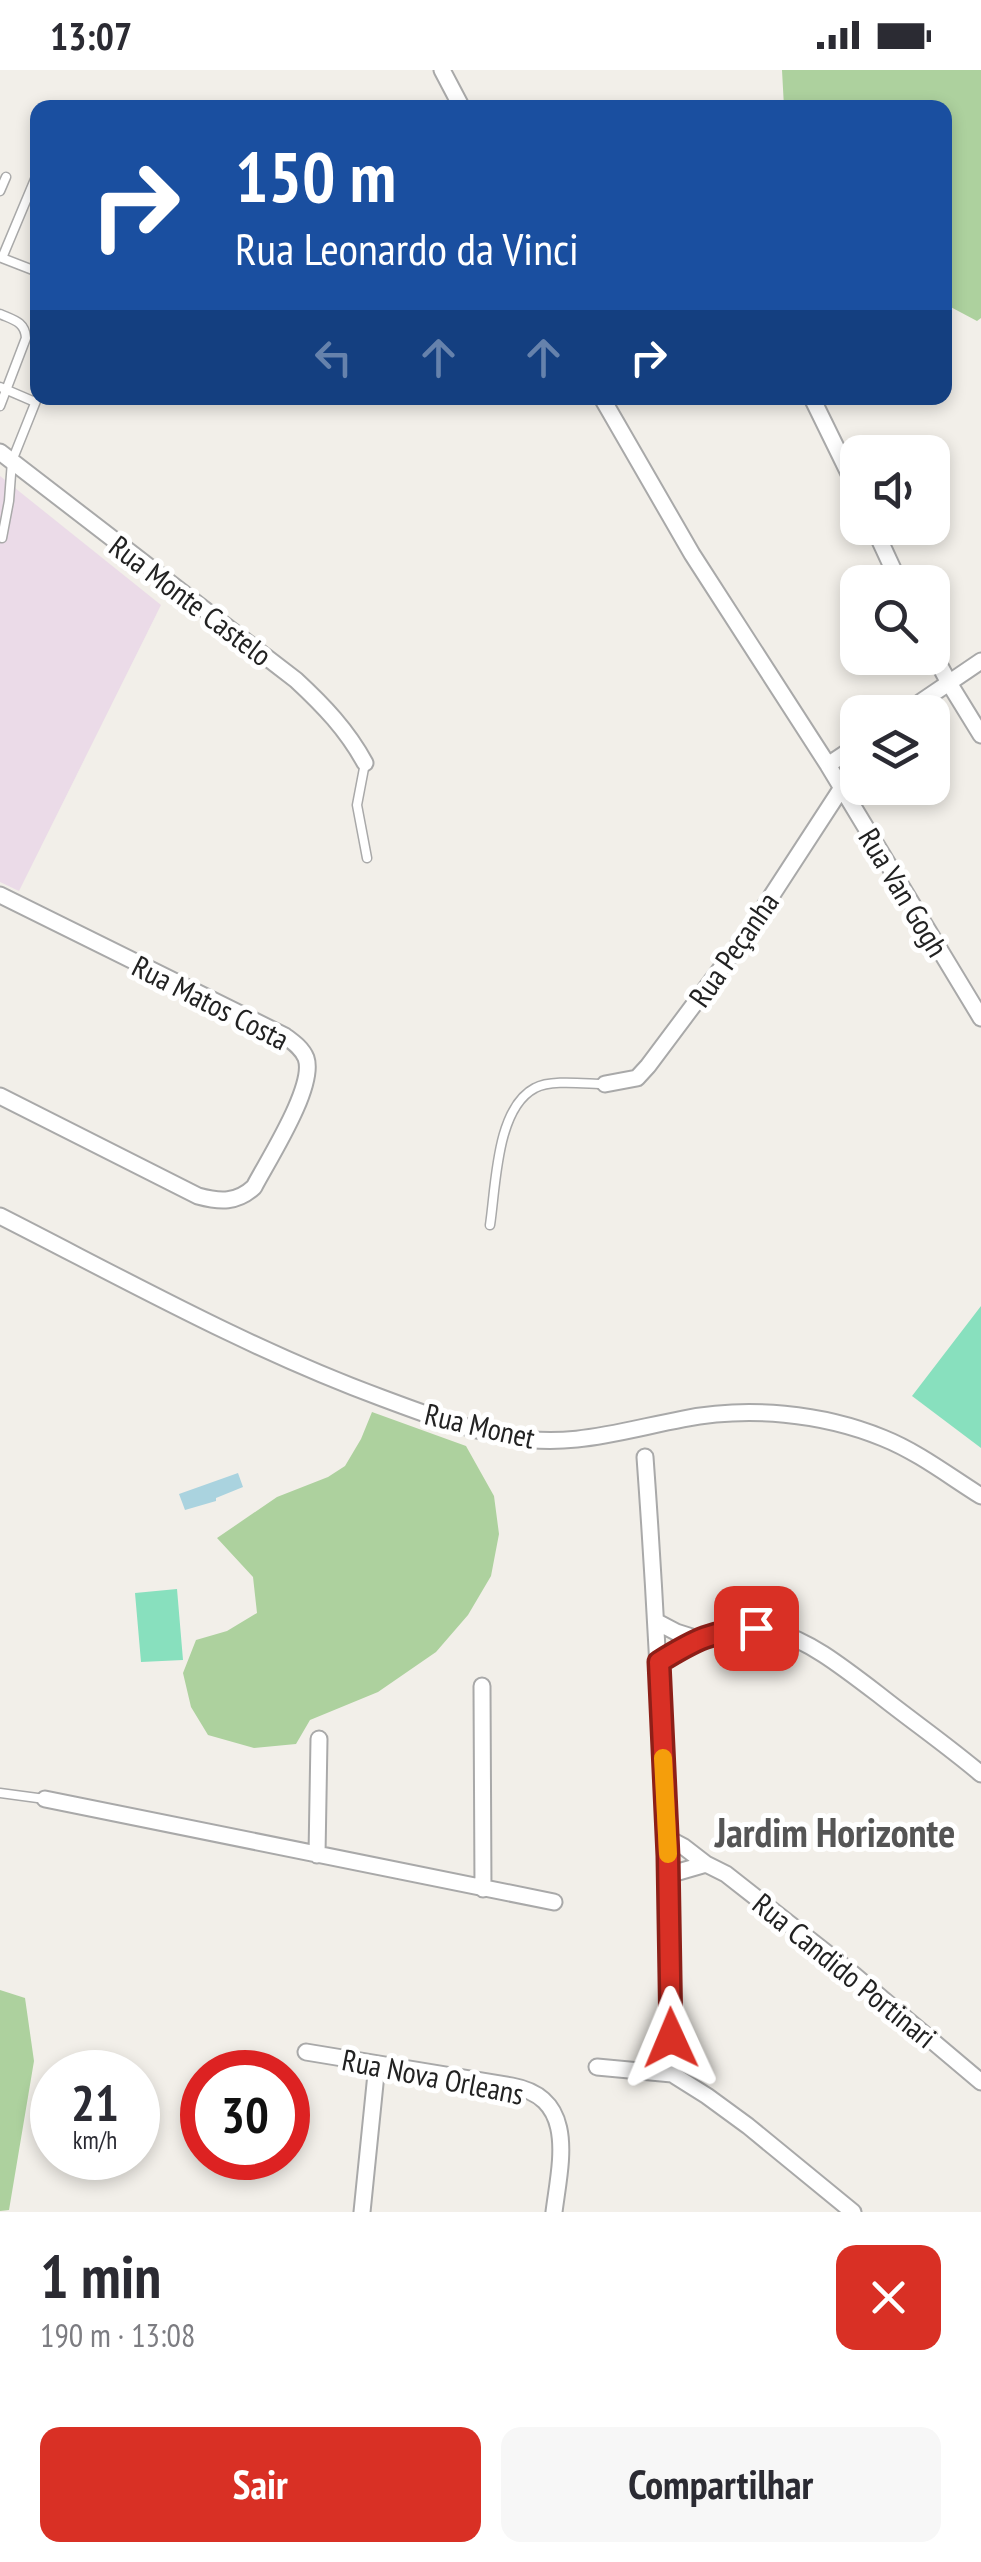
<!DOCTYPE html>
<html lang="pt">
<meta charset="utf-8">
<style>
:root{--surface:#fff;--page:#f7f7f7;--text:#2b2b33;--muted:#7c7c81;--accent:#d93025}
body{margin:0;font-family:"PT Sans Narrow",sans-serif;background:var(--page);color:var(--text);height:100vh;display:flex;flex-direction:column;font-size:38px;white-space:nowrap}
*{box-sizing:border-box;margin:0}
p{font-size:32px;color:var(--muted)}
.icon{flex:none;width:55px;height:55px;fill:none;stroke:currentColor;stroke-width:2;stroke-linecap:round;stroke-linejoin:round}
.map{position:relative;height:2142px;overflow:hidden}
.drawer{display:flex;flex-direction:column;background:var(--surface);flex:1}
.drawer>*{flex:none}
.guide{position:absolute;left:30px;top:30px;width:922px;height:305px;border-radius:20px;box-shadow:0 5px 15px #0003;background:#1a4fa0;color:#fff;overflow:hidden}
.buttons{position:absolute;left:840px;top:365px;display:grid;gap:20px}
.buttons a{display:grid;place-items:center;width:110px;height:110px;border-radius:20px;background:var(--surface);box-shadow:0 5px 15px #0003;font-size:50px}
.speed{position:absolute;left:30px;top:1980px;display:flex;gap:20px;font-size:50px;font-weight:700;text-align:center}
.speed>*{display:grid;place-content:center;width:130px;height:130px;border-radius:50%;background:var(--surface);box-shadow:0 5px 15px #0003;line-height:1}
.speed small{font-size:25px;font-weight:400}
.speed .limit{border:15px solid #d22;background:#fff;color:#111}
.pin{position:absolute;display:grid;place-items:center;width:85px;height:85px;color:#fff;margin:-42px;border-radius:20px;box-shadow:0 5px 15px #0006}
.me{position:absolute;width:110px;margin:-55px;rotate:359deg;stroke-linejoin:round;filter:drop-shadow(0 0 8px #0008)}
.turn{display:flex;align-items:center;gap:35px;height:210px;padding:0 40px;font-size:45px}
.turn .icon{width:130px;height:130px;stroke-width:2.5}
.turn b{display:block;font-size:70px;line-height:85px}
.lanes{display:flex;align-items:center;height:95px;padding:0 40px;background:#0003;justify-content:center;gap:50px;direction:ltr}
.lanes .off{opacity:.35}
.round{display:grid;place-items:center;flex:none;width:105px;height:105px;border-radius:20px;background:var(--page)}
.summary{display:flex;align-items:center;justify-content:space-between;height:170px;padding:0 40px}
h1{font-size:60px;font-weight:600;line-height:75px}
.primary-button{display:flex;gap:20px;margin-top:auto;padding:20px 40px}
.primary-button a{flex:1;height:115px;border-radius:20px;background:var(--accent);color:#fff;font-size:40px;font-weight:600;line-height:115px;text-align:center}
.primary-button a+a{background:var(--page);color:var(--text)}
.status{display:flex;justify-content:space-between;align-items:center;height:70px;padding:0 50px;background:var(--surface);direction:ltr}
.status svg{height:28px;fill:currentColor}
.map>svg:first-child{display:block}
.industrial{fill:#ebdbe8}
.forest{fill:#add19e}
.pitch{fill:#88e0be}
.water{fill:#aad3df}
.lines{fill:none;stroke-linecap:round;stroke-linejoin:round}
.lane-casing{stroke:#a9a9a9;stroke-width:11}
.street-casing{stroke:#a9a9a9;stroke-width:19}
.lane{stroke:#fff;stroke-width:8}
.street{stroke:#fff;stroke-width:15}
.route-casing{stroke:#8d1f18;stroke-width:25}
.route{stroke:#d93025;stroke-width:18}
.slow{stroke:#f59e0b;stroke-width:18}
.labels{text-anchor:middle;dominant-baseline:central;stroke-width:10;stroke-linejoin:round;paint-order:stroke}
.street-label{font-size:30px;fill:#222;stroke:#fff}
.district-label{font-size:40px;font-weight:bold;fill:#555;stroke:#fff}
</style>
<div class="status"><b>13:07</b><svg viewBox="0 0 49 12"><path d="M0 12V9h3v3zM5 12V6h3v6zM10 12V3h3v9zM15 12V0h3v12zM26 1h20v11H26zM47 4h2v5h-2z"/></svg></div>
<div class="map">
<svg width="981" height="2142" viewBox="0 0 981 2142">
<rect width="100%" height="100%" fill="#f2efe9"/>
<path class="industrial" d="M0 406 161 535 19 821 0 812Z"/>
<path class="forest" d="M782 0H981V248L977 251 945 234V38L784 37Z
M372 1342 466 1376 494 1426 499 1464 491 1506 468 1545 436 1582 378 1622 310 1650 296 1674 254 1678 208 1665 191 1637 183 1603 196 1570 227 1561 257 1543 253 1507 217 1468 277 1427 328 1407 345 1396 361 1369Z
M0 1920 25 1928 34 1991 9 2140 0 2141Z"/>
<path class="pitch" d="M981 1236V1378L912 1326Z
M177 1519 183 1590 141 1592 135 1523Z"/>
<path class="water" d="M238 1403 243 1417 216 1428V1431L185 1440 179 1424Z"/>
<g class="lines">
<defs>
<path id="lane" d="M38 102 2 188 38 202
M0 121 6 107
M0 244C14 250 25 252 26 268L0 336
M0 317 35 332
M2 468 9 431 12 391 38 326
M365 693 357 735 367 788
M490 1155C496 1116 496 1038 535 1018 551 1009 587 1014 605 1014
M0 1723 45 1729"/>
<path id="street" d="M442 0 462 38
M602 328 692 484 828 695 981 948
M812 328 858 422
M0 382 296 610C324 636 347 660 365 693
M874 458 899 512
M932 581 949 613 981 665
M906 642 981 591
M828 695 858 675
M0 825 285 966C293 972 302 978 306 988 316 1016 268 1090 254 1117 237 1133 220 1132 198 1126L0 1026
M605 1014 637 1008 648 996 746 865 841 719
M0 1146C126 1210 249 1279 382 1328 422 1343 462 1358 504 1366 569 1379 620 1361 683 1349 748 1336 822 1343 883 1368 918 1382 949 1406 981 1426
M645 1387C660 1593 668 1798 672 2004
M657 1552 676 1562 698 1569
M659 1592C755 1530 797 1562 878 1624 912 1651 948 1676 981 1704
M482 1616 483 1819
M45 1729 554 1832
M667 1768 684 1777 706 1794 726 1804 847 1899 981 2012
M317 1785 319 1669
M668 1805 706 1794
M306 1982 512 2016C578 2028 560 2094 554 2142
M597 1997 672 2004 707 2026 748 2056 853 2142
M362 2142 377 1994"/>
</defs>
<use href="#lane" class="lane-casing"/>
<use href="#street" class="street-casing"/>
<use href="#lane" class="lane"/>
<use href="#street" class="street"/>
</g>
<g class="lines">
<defs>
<path id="route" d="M671 1968 668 1786 659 1592C696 1569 712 1561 756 1558"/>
</defs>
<use href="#route" class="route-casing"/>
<use href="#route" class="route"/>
<path class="slow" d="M663 1688 668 1784"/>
</g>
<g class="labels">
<g class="street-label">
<text transform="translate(191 530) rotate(37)">Rua Monte Castelo</text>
<text transform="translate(904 822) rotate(59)">Rua Van Gogh</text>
<text transform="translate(733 879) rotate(-55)">Rua Peçanha</text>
<text transform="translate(211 932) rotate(27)">Rua Matos Costa</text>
<text transform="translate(480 1355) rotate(13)">Rua Monet</text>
<text transform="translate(845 1900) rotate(39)">Rua Candido Portinari</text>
<text transform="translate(433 2006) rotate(11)">Rua Nova Orleans</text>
</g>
<g class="district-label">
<text x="835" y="1762">Jardim Horizonte</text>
</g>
</g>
</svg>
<div class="buttons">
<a><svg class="icon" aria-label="sound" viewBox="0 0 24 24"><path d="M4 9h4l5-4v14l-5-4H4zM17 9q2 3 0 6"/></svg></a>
<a><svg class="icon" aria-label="search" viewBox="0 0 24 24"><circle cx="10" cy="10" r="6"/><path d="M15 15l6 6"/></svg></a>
<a><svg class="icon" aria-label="layers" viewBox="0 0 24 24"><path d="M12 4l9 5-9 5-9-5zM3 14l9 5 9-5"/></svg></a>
</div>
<div class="speed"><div>21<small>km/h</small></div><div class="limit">30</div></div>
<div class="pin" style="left:756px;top:1558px;background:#d93025"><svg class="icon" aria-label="arrive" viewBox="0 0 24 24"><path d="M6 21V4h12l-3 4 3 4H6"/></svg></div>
<svg class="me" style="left:671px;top:1968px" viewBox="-20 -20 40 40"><path d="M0-17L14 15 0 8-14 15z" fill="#d93025" stroke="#fff" stroke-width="4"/></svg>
<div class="guide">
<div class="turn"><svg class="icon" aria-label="right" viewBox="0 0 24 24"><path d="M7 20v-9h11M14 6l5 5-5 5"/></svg><div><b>150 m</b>Rua Leonardo da Vinci</div></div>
<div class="lanes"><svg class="icon off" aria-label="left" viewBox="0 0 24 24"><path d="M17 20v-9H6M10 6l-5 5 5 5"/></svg><svg class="icon off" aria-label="ahead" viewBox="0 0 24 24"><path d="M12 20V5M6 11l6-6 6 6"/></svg><svg class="icon off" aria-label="ahead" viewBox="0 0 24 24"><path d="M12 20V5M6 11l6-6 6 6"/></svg><svg class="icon" aria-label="right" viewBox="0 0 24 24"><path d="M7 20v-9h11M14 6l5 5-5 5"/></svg></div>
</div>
</div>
<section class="drawer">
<div class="summary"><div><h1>1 min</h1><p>190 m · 13:08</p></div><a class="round" style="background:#d93025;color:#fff"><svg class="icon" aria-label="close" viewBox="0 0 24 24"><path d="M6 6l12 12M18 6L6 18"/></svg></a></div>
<div class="primary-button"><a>Sair</a><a>Compartilhar</a></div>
</section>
